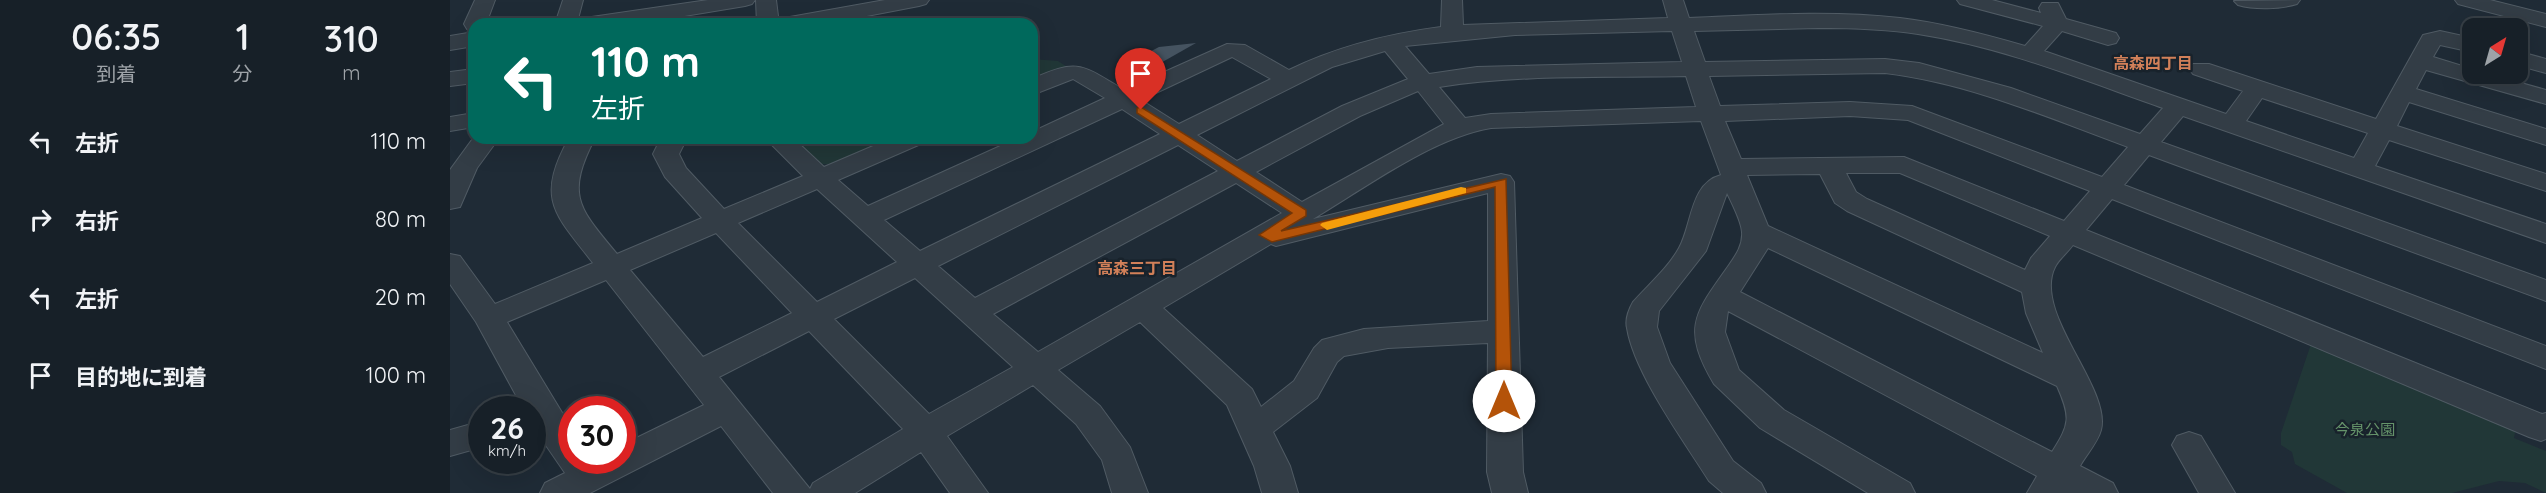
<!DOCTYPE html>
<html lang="ja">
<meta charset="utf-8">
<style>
:root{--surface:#172028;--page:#202830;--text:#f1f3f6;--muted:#9ea3a8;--line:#363e45}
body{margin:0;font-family:Quicksand,"Noto Sans JP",sans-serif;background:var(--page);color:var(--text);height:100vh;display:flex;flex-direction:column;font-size:22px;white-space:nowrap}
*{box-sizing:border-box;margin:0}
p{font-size:20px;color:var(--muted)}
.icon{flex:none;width:33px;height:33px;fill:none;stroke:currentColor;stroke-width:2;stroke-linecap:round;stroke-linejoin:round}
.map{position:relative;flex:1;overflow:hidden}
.sheet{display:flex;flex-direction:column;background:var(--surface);width:450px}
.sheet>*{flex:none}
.banner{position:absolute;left:18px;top:18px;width:570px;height:126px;border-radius:18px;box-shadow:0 6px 24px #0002,0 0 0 2px var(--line);background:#00695c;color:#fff;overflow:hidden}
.needle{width:39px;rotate:37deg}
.controls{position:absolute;left:2012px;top:18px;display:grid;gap:12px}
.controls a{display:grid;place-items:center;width:66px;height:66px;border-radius:12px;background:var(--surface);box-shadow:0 6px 24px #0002,0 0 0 2px var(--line);font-size:30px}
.speed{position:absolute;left:18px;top:396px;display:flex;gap:12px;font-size:30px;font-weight:700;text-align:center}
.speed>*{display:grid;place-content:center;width:78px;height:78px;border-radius:50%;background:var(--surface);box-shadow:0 6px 24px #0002,0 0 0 2px var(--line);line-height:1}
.speed small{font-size:15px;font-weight:400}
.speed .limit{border:9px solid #d22;background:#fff;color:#111}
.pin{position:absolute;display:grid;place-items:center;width:51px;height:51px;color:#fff;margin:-62px -26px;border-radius:50% 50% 50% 0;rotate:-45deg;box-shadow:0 0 6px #0007}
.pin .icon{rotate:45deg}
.me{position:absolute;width:66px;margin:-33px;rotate:0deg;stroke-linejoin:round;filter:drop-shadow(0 0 4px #0008)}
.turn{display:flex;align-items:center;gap:21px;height:126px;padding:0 24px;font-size:27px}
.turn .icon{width:78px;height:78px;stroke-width:2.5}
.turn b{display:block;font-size:42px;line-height:51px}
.eta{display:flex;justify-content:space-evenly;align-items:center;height:102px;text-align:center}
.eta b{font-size:36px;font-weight:600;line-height:42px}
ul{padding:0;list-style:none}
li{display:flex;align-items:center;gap:18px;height:78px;padding:0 24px}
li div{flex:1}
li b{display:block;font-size:22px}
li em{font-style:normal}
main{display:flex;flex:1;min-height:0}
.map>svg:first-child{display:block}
.green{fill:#213737}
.building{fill:#455360}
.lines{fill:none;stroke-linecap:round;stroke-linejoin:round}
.minor-casing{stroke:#505b64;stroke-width:2}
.minor{fill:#333d46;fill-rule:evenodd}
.route{fill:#b45309;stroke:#753606;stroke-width:1.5}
.slow{fill:#f59e0b}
.labels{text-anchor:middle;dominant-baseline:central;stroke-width:5;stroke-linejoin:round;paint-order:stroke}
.park-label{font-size:15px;fill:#65936a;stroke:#18222b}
.neighbourhood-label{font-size:16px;font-weight:bold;fill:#d28059;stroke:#18222b}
</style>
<main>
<section class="sheet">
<div class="eta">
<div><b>06:35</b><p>到着</p></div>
<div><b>1</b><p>分</p></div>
<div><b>310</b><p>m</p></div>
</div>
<ul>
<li><svg class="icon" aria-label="left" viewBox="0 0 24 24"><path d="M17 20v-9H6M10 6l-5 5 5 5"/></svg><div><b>左折</b></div><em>110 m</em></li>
<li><svg class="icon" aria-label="right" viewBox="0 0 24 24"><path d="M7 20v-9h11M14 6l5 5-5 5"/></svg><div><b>右折</b></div><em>80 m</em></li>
<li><svg class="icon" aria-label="left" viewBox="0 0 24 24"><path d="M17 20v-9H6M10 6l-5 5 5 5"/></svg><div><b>左折</b></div><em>20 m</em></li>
<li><svg class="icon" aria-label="arrive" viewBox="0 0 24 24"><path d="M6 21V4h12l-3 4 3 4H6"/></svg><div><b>目的地に到着</b></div><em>100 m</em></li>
</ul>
</section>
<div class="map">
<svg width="2096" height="493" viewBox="0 0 2096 493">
<rect width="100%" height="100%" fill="#1f2b36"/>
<path class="green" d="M582 59 608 61 619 68 582 83Z
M342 138H453L390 165 372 164Z
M1863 338 2067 423 2064 438 2096 451V493L2075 483 2049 481 2002 493H1897L1845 464 1842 452 1831 445V433Z"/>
<path class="building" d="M746 43 693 73 674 65 709 47Z"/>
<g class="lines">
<defs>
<path id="minor" d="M25 0H45L36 24H24V30L17 29 14 24Z
M113 0H133L128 19 258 0H305L302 4 295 6 186 24H105Z
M306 0H326L329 24H307Z
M435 0H479L476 4 469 6 375 24H329L332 19 340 17Z
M992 0H1012L1013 25 1218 18 1213 0H1233L1239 18C1309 15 1381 10 1450 18 1492 23 1534 34 1575 46L1593 26 1510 4 1507 0H1542L1591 13 1589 8 1592 3H1608L1616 19 1666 33 1669 38 1666 43 1658 45 1612 31 1594 51 1776 114 1793 91 1743 74 1739 69 1743 64H1759L1926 119 1973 35 1990 31 2022 38V52L1990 45 1983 57 2022 69V74H2039L2096 90V104L1976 70 1966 89 2096 129V145L1959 102 1947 126 2096 174V191L1939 140 1925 166 2096 224V243L1733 116 1711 142 2096 280V301L1699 155 1674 185 2096 346V369L1662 199 1636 230 2092 414 2096 413V439L2091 441 2079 437 1623 245C1618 252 1609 259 1605 267 1582 313 1662 388 1651 430 1648 442 1636 455 1630 466L1663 483 1668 493H1577L1587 476 1278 311 1275 332 1289 370 1334 410 1460 483 1465 493H1418L1310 428 1264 384C1230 327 1246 312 1279 265 1286 255 1293 245 1292 232 1291 220 1282 204 1277 193L1256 251 1209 311 1207 327 1220 363 1283 461 1311 483 1316 493H1273L1259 481C1234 441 1184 373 1177 328 1175 320 1179 309 1183 302 1198 285 1218 268 1229 248 1242 225 1240 183 1271 175L1251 121 1041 128C982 138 915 188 863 219L1051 174 1060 176 1064 182 1073 472 1078 493H1042L1037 472 1038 343 938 348 894 356 887 362 867 398 823 432 840 466 848 493H812L804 466 777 405 690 322 608 370 650 406 680 447 698 493H662L652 460 626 424 583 385 497 436 538 493H500L471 452 405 493H323L271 426 140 493H90L95 483 115 473 82 425V410H74L26 322 0 284V254L10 256 45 304 143 263C105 214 85 200 119 138H145C115 196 129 208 167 254L252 218 215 177 203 154 211 138H237L229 154 236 168 274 209 353 176 315 138H343L374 167 442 138H477L473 143 388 180 418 206 568 138H582V132L655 98 623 79 582 95V79C629 58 632 65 674 90L777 44 795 45 839 70C888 46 938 34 991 27ZM1368 28C1401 28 1435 29 1468 34 1553 47 1633 80 1713 108L1690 134 1561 88 1469 63 1435 59 1255 62 1244 31ZM1222 31 1232 62 1027 67 979 74 955 46 1065 35ZM935 51 958 79 892 106 787 161 747 135 882 67ZM782 57 821 79 729 124 691 100ZM1435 73C1519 83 1599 118 1678 147L1652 177 1462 106 1400 102 1270 106 1259 76ZM1236 76 1246 107 1041 114 1015 118 989 87C1070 74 1154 78 1236 76ZM968 91 994 124 852 202 806 172 910 116ZM1812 98 1918 133 1904 158 1796 121ZM672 109 710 134 470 251 434 220ZM1400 116 1458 120 1640 191 1614 221 1454 157 1291 159 1275 121ZM728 145 768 171 525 298 488 266ZM1396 173H1450L1600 236 1581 258 1575 270 1417 199 1406 192ZM1370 174 1385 203 1397 211 1572 292 1576 313 1593 353 1318 226 1297 175ZM786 183 832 213 588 352 543 314ZM367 189 447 262 367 302 288 223ZM1038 193V321L914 329 872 340 864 348 844 381 811 407 802 389 713 308 821 244 826 246ZM266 233 342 313 253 357 180 270ZM1318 248 1607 386C1621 417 1620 424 1602 452L1290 292ZM465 278 563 367 479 414 384 319ZM156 280 254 405 172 445V460H122V429L57 322ZM359 331 453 429 363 483 360 489 269 377Z
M1850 0 1847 4C1830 9 1805 10 1788 5L1784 1Z
M2005 0H2040L2096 14V27L2008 4Z
M24 32V46L0 50V36Z
M2067 51 2096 59V73L2067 65Z
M24 69V83L0 86V72Z
M24 113V127L0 131V117Z
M24 137 49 138 27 168 10 207 0 209V170Z
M32 421V447L0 456V430Z
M1739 432 1751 436 1785 493H1749L1722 445 1727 436Z"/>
</defs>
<use href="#minor" class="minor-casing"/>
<use href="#minor" class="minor"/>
</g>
<path class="route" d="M691 107 856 210V216L831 231 1056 179 1062 401 1060 405 1054 407 1046 401 1045 187 822 242 809 235 842 213 687 113V108Z"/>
<path class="slow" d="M1011 187 1016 188V193L877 230 870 225 872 223Z"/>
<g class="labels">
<g class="park-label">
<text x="1915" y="429">今泉公園</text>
</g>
<g class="neighbourhood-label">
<text x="1703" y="63">高森四丁目</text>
<text x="687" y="268">高森三丁目</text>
</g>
</g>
</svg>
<div class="controls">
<a><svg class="needle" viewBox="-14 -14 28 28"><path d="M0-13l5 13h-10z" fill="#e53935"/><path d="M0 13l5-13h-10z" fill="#9ea3a8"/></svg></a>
</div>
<div class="speed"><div>26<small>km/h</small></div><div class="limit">30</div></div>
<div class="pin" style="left:691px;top:110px;background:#d93025"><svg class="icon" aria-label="arrive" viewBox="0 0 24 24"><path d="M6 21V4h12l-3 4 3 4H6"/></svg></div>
<svg class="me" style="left:1054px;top:401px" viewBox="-20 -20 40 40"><circle r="19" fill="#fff"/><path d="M0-13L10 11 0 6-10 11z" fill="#b45309"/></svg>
<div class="banner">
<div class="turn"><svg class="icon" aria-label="left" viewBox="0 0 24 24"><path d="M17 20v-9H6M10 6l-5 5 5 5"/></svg><div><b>110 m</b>左折</div></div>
</div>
</div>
</main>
